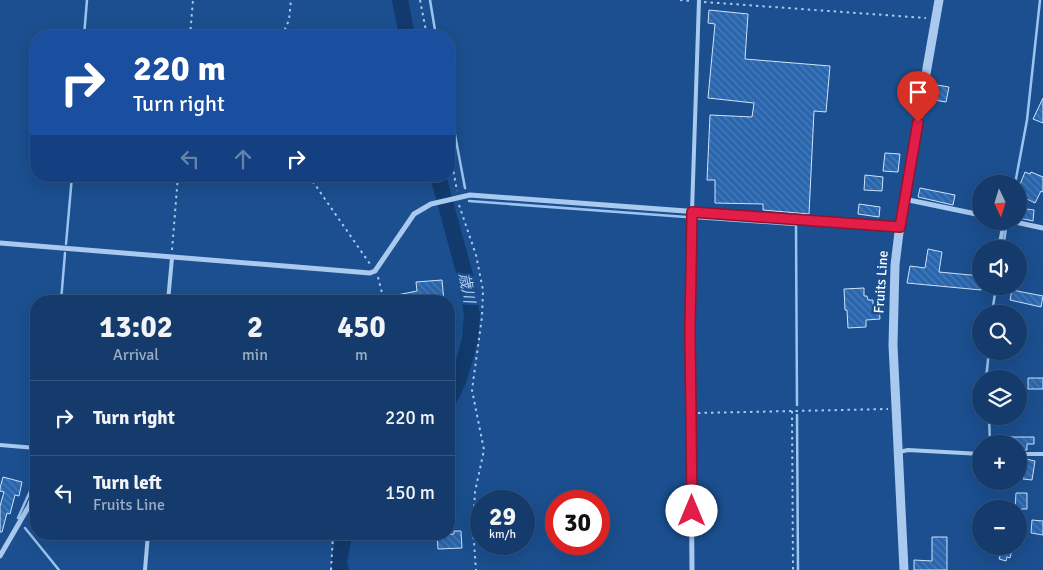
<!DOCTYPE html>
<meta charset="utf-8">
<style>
:root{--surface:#143b6b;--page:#1d4271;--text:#f1f3f6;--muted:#9dadc1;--line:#33557e}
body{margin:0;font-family:Signika,"Noto Sans JP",sans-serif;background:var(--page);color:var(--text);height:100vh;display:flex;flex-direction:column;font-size:19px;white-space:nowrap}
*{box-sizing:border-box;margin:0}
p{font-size:16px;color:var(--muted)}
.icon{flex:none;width:28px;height:28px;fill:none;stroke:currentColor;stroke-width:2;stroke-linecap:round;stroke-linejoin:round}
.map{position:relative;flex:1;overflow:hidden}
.panel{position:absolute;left:30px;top:295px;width:425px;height:245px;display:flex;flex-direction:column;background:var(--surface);border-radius:20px;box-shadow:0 5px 20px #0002,0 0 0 1px var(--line)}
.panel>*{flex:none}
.hud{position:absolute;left:30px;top:30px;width:425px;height:152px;border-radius:20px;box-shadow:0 5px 20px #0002,0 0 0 1px var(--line);background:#1a4fa0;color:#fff;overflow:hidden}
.needle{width:32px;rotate:176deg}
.fabs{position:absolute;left:972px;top:175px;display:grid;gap:10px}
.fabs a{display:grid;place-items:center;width:55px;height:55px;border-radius:50%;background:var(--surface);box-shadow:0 5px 20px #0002,0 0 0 1px var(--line);font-size:25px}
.speed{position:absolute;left:470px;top:490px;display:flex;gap:10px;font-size:25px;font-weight:700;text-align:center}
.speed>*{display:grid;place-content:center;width:65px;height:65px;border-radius:50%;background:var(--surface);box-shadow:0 5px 20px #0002,0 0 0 1px var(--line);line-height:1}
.speed small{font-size:12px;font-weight:400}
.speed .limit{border:8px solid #d22;background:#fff;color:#111}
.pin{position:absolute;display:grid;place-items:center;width:42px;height:42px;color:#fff;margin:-51px -21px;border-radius:50% 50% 50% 0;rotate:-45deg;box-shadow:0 0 5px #0007}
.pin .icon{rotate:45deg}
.me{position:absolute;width:55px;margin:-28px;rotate:0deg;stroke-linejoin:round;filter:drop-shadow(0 0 4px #0008)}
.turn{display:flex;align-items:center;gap:18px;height:105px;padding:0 20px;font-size:22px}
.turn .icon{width:65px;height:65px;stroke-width:2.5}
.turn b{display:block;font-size:35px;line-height:42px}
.lanes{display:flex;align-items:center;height:48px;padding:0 20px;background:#0003;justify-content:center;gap:25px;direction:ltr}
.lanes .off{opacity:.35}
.eta{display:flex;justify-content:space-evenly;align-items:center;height:85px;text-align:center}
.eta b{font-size:30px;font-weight:800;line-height:35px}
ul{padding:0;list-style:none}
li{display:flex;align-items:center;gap:15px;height:75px;padding:0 20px;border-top:1px solid var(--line)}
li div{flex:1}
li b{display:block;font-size:19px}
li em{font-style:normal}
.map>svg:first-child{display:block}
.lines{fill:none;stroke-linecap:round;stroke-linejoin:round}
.stream{stroke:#9cc4f0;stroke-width:2.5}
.river{stroke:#123a6d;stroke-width:16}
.building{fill:url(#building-back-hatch);stroke:#cfe3fa}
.path{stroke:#a9c9ee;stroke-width:2;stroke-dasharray:2.5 4;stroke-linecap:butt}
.service{stroke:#a9c9ee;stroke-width:4}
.minor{stroke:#a9c9ee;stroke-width:5}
.tertiary{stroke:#a9c9ee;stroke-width:9}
.route-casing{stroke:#92132f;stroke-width:12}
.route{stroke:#e11d48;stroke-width:9}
.labels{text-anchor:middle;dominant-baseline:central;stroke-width:5;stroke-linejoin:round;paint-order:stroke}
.street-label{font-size:14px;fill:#fff;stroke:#1b4f8f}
.water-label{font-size:15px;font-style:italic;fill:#b5d3f5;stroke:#1b4f8f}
</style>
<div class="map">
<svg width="1043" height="570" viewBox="0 0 1043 570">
<defs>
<pattern id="building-back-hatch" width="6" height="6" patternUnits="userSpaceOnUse" patternTransform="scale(1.25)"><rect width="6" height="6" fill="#2a66ad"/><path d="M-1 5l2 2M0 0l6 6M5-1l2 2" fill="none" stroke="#4a7db9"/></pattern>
</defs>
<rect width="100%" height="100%" fill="#1b4f8f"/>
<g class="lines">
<path class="stream" d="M430 0 436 36
M84 36 87 0
M449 103 465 188
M1015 184 1027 120 1040 0
M469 201 686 217
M696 218 796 225 797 405
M1004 242 1006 228
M66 244 72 176
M61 301 65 253
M992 314 996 286
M986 379 989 351
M797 415 798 570
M989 416 990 444
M18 518 36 478
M25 528 59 570"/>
<path class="river" d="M400 0 407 36
M438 176 466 279 472 315 470 340 459 379 449 400
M341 570 339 563 344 534"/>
</g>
<path class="building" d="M709 10 748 14 745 59 830 66 826 112 814 111 809 214 763 210V204L715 203V180H707L710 115 752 117 754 103 708 98 715 24 708 23Z
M937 85 949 87 946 102 934 100Z
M1043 98V123L1033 119Z
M885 153 900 154 898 172 883 171Z
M1025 172 1030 174 1031 172 1043 177V192L1041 191 1035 203 1019 195V187Z
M865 175 883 177 882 191 864 190Z
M920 188 955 195 953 205 918 197Z
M859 204 880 207 879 217 858 214Z
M1019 208 1034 210 1033 221 1019 218Z
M928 249 942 252 939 272 981 276V290L907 283 910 266 925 268Z
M442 280 444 301H383L382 298 417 291 416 282Z
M864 288V296H867L868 300H873V307L879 306 880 319 866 320V327L848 328 847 310H845L844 289Z
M1012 290 1043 296 1041 307 1010 300Z
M1028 378H1043V389H1028Z
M1008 437H1034V444H1027V450H1019V444H1008Z
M1026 459 1035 461 1032 480 1023 479Z
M3 477 22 482 19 496 15 495 10 514 7 513 2 532H0V506L4 492 0 491V488Z
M1016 493H1027V509H1015Z
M1032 520 1043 521V535L1031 533Z
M454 531H461L462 548 438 549 437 535 454 534Z
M932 537H947V570H914V560L932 561Z
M1003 546H1013L1010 558 1007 557 1006 561 999 559Z"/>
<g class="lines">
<path class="path" d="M420 0 427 36
M680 0 692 1
M704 2 926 18
M190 36 193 0
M282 36 289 20 291 0
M449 146 457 191
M309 176 370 264
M459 205 476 255 483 290 482 317 472 390 484 450 475 492 473 528 476 570
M172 250 178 176
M378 277 384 301
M792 411 793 570
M698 413 888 409
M331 570 333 534"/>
<path class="service" d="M999 249 1004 221
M168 301 172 258
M690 331 692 211 699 0
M0 445 36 448
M899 452 908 450 981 454
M1019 454H1043
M145 570 148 534"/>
<path class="minor" d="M904 199 981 215
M1010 221 1043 228
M0 243 370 273 375 271 414 214 431 204 470 195 900 227
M690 331 692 570
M0 556 29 506 36 489"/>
<path class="tertiary" d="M904 570 893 345 895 265 901 216 939 0"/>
</g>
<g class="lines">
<defs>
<path id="route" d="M692 511 690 330 692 212 900 227 918 122"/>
</defs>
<use href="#route" class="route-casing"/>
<use href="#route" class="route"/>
</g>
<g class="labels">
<g class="street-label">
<text transform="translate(881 282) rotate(-86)">Fruits Line</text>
</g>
<g class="water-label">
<text transform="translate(467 288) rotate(79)">歳川</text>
</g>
</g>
</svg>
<div class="fabs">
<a><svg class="needle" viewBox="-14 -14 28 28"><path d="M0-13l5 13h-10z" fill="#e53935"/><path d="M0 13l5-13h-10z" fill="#9dadc1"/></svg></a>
<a><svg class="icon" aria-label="sound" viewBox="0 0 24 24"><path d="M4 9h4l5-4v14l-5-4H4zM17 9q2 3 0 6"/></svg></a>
<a><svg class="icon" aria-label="search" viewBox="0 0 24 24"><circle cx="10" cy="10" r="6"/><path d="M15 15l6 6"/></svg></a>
<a><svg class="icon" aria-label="layers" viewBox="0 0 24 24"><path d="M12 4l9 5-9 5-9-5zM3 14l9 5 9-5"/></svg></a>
<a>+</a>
<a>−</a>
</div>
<div class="speed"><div>29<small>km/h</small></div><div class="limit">30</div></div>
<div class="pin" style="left:918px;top:122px;background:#d93025"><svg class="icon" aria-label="arrive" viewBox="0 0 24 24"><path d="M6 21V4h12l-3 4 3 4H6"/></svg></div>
<svg class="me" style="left:692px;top:511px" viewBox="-20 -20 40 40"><circle r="19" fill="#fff"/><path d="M0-13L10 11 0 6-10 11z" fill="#e11d48"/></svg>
<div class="hud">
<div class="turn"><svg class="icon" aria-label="right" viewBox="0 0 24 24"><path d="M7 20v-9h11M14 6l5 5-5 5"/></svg><div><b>220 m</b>Turn right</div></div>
<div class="lanes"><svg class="icon off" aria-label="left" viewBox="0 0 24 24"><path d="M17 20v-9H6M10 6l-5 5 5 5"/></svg><svg class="icon off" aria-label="ahead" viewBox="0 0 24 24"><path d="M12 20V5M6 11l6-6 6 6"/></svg><svg class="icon" aria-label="right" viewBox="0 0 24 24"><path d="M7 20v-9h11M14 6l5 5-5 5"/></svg></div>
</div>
<section class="panel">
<div class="eta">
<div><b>13:02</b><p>Arrival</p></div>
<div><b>2</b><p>min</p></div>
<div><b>450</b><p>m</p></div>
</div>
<ul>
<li><svg class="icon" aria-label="right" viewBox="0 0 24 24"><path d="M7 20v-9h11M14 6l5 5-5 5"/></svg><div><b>Turn right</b></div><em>220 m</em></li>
<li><svg class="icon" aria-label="left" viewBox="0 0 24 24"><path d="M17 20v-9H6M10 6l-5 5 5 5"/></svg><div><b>Turn left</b><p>Fruits Line</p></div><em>150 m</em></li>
</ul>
</section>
</div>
